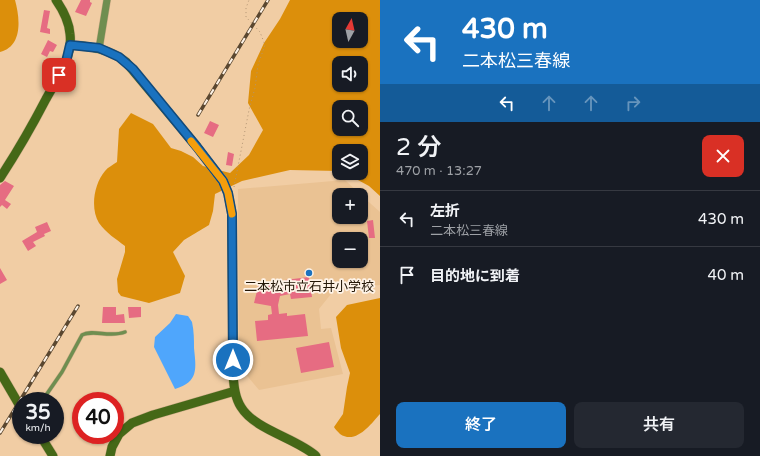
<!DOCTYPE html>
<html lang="ja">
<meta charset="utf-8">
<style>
:root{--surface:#171b24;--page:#242831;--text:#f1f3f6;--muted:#9ea1a6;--line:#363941;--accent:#1a72bf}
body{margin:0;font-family:"Varela Round","Noto Sans JP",sans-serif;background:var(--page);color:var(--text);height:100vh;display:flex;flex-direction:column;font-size:15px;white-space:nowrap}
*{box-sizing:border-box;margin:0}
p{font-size:13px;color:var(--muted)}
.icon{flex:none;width:22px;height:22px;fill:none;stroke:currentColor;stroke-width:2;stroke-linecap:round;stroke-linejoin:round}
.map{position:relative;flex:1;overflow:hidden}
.drawer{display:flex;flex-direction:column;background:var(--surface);width:380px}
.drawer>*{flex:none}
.banner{background:#1a72bf;color:#fff;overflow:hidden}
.needle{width:26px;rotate:8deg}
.fabs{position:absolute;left:332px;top:12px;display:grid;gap:8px}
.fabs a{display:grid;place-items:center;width:36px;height:36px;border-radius:8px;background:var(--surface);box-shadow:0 1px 3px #0004;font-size:20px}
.speed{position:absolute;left:12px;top:392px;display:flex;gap:8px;font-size:20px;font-weight:700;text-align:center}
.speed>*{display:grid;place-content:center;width:52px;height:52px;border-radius:50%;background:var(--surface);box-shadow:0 1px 3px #0004;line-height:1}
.speed small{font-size:10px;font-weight:400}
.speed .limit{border:6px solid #d22;background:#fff;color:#111}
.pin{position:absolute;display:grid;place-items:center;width:34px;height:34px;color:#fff;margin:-17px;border-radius:8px;box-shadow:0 2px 6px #0006}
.me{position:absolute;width:44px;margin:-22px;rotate:0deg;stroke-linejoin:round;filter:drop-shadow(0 0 3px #0008)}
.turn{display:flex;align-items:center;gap:14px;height:84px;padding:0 16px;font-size:18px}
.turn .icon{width:52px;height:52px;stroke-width:2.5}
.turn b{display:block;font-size:28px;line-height:34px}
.lanes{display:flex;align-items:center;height:38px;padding:0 16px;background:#0003;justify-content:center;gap:20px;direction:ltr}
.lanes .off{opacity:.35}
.round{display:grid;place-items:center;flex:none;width:42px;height:42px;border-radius:8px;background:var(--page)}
.headline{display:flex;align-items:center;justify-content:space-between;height:68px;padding:0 16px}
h1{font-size:24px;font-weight:600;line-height:30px}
.cta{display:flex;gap:8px;margin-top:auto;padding:8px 16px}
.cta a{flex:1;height:46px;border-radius:8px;background:var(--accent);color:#fff;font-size:16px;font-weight:600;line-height:46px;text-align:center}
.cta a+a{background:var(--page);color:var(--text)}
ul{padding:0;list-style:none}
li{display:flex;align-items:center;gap:12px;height:56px;padding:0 16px;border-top:1px solid var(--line)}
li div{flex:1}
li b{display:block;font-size:15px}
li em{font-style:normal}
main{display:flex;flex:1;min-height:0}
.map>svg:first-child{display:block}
.built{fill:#eac293;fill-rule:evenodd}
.forest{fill:#dc8f0b;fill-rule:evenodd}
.water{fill:#4fa6fc}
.building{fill:#e66c82}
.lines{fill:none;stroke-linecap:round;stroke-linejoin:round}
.lane-casing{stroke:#ccac88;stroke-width:4.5}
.street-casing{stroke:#ccac88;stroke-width:8}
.secondary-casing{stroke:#ccac88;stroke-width:10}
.path{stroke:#b29574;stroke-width:1;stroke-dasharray:1 3;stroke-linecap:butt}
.lane{stroke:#6f8e50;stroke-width:3.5}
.street{stroke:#6f8e50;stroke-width:7}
.secondary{stroke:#456817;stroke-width:9}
.rail-casing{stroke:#5a4730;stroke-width:3.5}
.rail{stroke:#fef3e7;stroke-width:2;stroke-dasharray:6;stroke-linecap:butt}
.route-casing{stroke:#114a7c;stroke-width:10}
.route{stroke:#1a72bf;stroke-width:7}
.slow{stroke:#f59e0b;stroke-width:7}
.poi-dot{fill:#1a72bf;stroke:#fef3e7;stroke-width:1.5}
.labels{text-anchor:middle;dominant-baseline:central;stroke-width:3.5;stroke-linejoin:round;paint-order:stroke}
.poi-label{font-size:13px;fill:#241707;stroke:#fef3e7}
</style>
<main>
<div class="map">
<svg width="380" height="456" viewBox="0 0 380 456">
<rect width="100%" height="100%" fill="#f1cda4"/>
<path class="built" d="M345 180 361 195H339V217H361V195L380 212V285L335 289 319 309 321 329 331 328 343 374 259 390 239 366 238 189ZM339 239H361V261H339Z"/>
<path class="forest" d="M0 0H15C20 18 23 46 0 52Z
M290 0H380V196L369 186 345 173H361V151H339V171L290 170 242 181 215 194 213 211 209 225 184 240 173 252 185 276 180 293 149 303 121 296 118 292 117 279 125 252V246C116 239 106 233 99 223 90 208 94 184 105 171 108 167 113 165 117 162L119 129 131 113 153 124 171 148 181 151 193 157 203 166 230 173 249 155 263 130 248 103 251 71 264 43 280 19ZM339 19H361V41H339ZM339 63H361V85H339ZM339 107H361V129H339Z
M380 298V414C371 424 356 445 340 434 338 432 335 429 334 427L343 414 347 387 350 373 341 348 336 317 347 305Z"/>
<path class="water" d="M176 314 188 316 192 322C194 331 194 340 194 348 196 368 199 382 175 389L154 347 155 337 170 323Z"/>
<path class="building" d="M81 0H90V2L92 3 86 16 75 12Z
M44 10 50 11 47 28 50 29V34L40 32Z
M48 40 57 45 53 52 50 51 47 57 41 54Z
M210 121 219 125 213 137 204 133Z
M228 152 234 154 232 166 226 165Z
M5 181 14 186 5 200 11 204 7 209 2 205 0 207V185Z
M373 220 375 238H369L367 221Z
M47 222 51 231 44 234 45 236 33 242 36 246 28 251 22 241 37 232 35 227Z
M0 268 7 280 0 284Z
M309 277 312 297 291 299 290 294 280 296 278 305 279 314 287 313V316L305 314 308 336 257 341 255 321 268 320V315L272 314 271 306 254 303 259 283 279 287 286 286 285 280Z
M103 307H116V315L124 314 125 323H102Z
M128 307H141V317L129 318Z
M329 342 334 367 301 373 296 348Z"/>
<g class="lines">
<defs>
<path id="lane" d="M42 401 62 372 82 335C93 329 110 338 125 332"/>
<path id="street" d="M99 49 107 0"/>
<path id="secondary" d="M70 45C90 46 110 49 126 62L197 147 223 181 228 193 232 214 233 375C234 386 235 398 241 407 255 430 296 438 316 456
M0 178C17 152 32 126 46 99 57 79 73 57 70 34 69 22 63 10 56 0
M0 372 21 408
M40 435 53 456
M110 456 112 447 119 434 132 423 153 415 235 391"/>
</defs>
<use href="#lane" class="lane-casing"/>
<use href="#street" class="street-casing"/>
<use href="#secondary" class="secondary-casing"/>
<path class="path" d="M234 187 249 110 255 88 258 65 265 45 260 32 246 17V8L249 0"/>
<use href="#lane" class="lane"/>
<use href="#street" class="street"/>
<use href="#secondary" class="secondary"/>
<defs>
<path id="rail" d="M198 115 268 0
M0 433 78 306"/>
</defs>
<use href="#rail" class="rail-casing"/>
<use href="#rail" class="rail"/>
</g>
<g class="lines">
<defs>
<path id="route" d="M59 75 66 62 70 45 99 48 108 52 119 57 133 69 197 147 223 181 228 193 232 214 233 360"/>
</defs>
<use href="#route" class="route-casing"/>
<use href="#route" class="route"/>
<path class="slow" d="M191 141 223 181 228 193 232 214"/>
</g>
<circle class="poi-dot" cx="309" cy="273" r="4"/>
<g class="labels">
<g class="poi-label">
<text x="309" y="287">二本松市立石井小学校</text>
</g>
</g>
</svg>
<div class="fabs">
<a><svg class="needle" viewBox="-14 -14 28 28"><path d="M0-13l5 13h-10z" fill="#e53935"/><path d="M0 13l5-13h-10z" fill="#9ea1a6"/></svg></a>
<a><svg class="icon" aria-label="sound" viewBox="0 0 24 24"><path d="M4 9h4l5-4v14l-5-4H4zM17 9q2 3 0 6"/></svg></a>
<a><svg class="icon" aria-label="search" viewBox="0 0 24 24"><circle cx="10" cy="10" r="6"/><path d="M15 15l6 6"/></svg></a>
<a><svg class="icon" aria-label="layers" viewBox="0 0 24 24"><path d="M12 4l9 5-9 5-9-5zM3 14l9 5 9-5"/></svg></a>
<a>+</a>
<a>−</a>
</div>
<div class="speed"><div>35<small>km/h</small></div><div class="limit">40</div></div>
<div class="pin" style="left:59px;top:75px;background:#d93025"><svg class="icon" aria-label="arrive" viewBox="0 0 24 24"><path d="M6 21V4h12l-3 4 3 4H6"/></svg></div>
<svg class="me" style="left:233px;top:360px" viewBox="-20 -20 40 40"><circle r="17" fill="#1a72bf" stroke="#fff" stroke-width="3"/><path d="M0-11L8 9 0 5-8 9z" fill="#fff"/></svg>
</div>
<section class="drawer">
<div class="banner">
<div class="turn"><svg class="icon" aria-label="left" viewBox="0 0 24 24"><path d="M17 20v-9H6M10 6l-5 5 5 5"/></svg><div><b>430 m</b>二本松三春線</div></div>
<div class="lanes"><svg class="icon" aria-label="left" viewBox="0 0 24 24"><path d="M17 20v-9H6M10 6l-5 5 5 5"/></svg><svg class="icon off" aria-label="ahead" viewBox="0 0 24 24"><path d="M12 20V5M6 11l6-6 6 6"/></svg><svg class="icon off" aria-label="ahead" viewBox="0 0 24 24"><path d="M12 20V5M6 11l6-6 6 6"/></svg><svg class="icon off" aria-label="right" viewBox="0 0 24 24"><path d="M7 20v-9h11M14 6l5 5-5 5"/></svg></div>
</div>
<div class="headline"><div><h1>2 分</h1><p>470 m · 13:27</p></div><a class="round" style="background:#d93025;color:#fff"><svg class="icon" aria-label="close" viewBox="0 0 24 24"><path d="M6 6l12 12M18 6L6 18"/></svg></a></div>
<ul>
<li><svg class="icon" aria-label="left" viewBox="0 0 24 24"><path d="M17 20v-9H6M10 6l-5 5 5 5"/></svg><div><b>左折</b><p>二本松三春線</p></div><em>430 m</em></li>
<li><svg class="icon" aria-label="arrive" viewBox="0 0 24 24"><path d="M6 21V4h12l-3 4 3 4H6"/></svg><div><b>目的地に到着</b></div><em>40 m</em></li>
</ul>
<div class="cta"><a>終了</a><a>共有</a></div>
</section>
</main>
